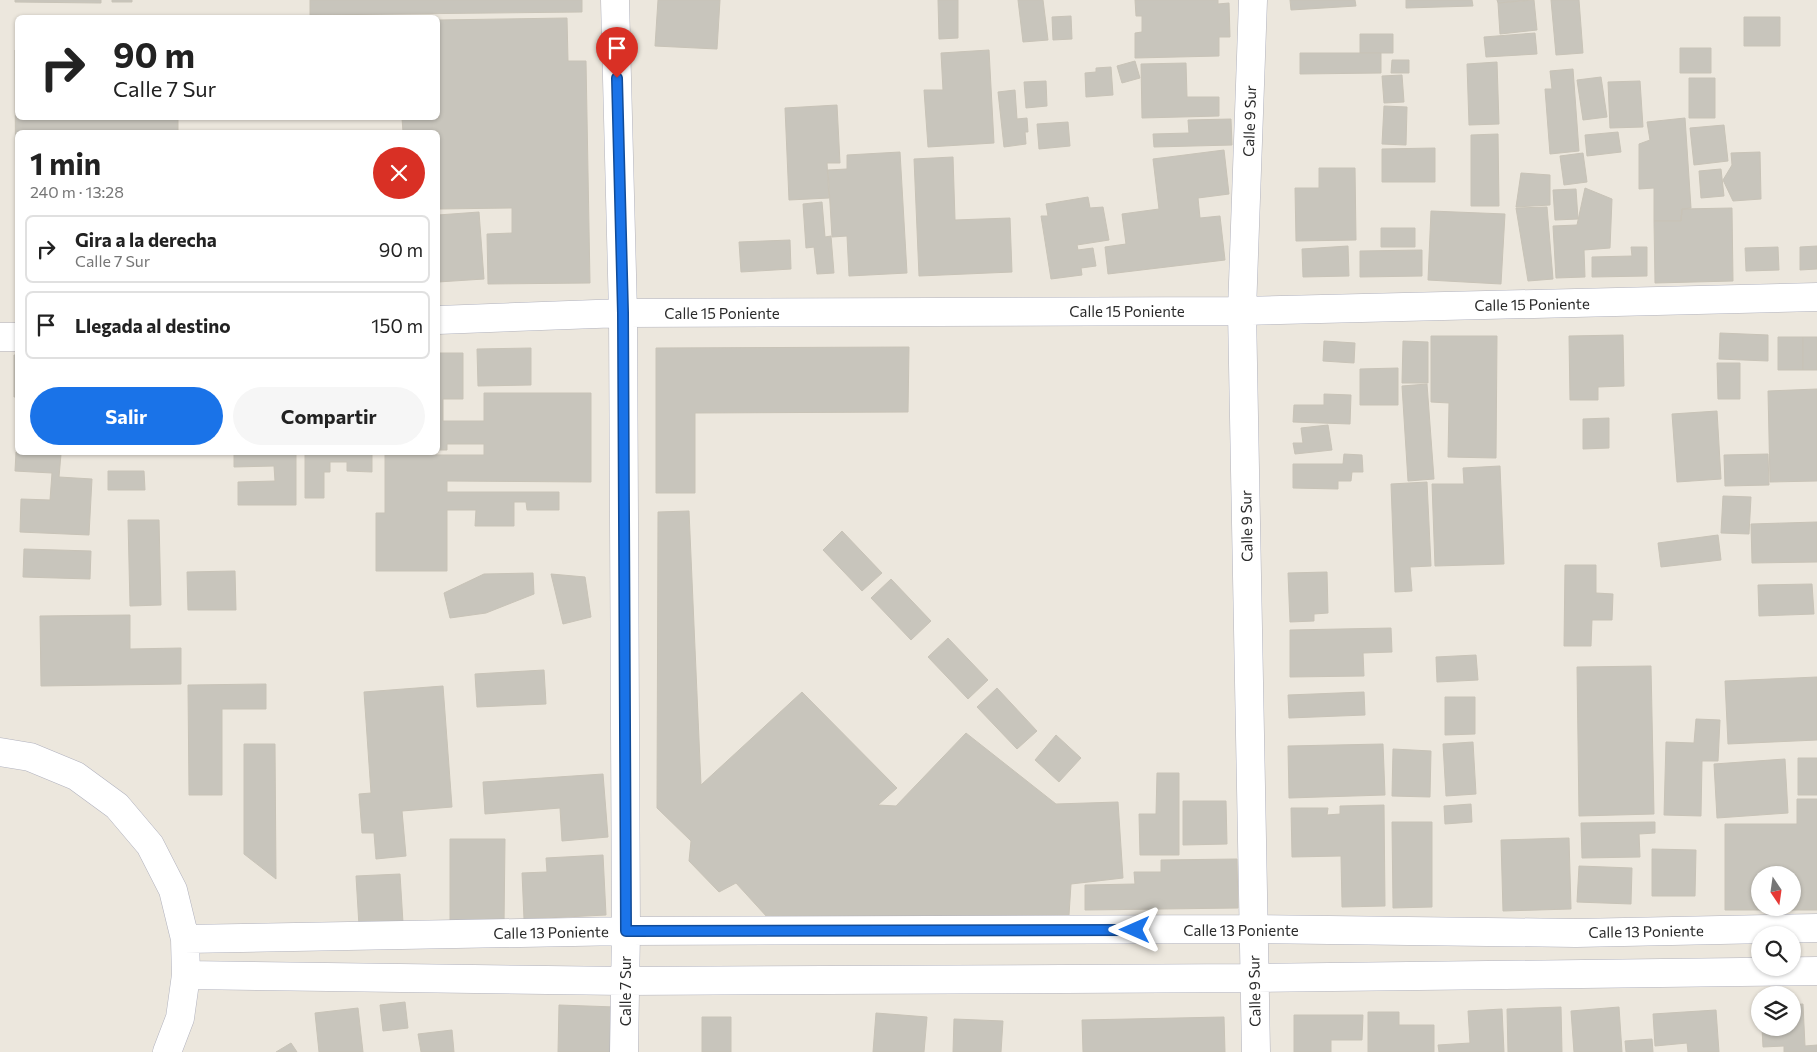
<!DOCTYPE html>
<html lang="es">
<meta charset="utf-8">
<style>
:root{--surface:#fff;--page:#f6f6f6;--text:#222;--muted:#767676;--line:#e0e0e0;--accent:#1a73e8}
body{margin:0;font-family:Commissioner,sans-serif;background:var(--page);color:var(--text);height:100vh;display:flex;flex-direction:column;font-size:19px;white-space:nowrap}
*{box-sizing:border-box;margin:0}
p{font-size:16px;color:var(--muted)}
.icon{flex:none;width:28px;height:28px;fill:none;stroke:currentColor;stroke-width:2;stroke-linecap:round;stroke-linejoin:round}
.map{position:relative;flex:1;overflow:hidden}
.panel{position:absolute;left:15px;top:130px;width:425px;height:325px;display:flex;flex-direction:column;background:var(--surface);border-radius:8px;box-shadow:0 1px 4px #0004}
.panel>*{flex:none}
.banner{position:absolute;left:15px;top:15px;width:425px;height:105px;border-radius:8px;box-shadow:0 1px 4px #0004;background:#fff;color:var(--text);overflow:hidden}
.needle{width:32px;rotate:167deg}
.controls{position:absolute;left:1751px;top:866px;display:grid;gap:10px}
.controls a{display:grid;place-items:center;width:50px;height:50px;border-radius:50%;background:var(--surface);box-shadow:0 1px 4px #0004;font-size:25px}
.pin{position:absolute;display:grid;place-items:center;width:42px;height:42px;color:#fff;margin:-51px -21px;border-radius:50% 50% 50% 0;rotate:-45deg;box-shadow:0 0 5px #0007}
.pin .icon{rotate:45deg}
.me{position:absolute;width:55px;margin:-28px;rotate:270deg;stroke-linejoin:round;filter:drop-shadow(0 0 4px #0008)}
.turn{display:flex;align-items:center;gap:18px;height:105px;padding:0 15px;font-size:22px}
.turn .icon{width:65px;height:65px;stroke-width:2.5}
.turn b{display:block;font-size:35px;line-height:42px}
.round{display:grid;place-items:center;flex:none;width:52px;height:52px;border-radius:26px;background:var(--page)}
.overview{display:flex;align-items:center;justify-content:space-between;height:85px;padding:0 15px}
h1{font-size:30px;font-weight:700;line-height:38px}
.cta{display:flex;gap:10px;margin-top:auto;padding:10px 15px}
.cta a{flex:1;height:58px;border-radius:30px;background:var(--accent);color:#fff;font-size:20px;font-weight:700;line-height:58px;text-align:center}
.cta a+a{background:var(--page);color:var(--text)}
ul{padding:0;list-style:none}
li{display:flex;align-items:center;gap:15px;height:68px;margin:0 10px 8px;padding:0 5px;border:2px solid var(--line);border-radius:8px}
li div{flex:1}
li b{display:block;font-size:19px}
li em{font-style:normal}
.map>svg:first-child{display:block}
.building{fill:#c8c5bc;stroke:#c8c3b7;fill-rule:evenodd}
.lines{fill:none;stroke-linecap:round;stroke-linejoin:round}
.street-casing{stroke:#b1b2be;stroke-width:29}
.street{stroke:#fff;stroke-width:28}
.route-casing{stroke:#114b97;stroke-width:12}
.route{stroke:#1a73e8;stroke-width:9}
.labels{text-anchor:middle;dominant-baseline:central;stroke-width:5;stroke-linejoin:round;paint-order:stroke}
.street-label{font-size:15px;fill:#2b2b2b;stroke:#fff}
</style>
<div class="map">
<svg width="1817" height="1052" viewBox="0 0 1817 1052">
<rect width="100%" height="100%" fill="#ece7dd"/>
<path class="building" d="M15 0H101V3L15 2Z
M112 0H132V2H112Z
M310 0H582V12L310 15Z
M658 0H720L717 49 655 46Z
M938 0H958V38L939 39Z
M1018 0H1043L1048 40 1023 42Z
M1135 0H1218V4L1229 3 1230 37H1219V56L1135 58V33L1142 32V16H1136Z
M1290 0H1355L1356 6 1291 10Z
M1406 0H1472L1473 6 1406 8Z
M1497 0H1528L1498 3Z
M1534 0 1537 30 1500 34 1498 3Z
M1551 0H1579L1583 53 1556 55Z
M1071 16 1072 39 1053 40 1052 17Z
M1744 17H1780V46H1744Z
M567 18 568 61H586L590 283 488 284 487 234 512 233V208L438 209V132H403L402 118H438V20Z
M1535 33 1537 54 1486 57 1484 37Z
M1360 34H1393V53H1360Z
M1680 48H1711V73H1680Z
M15 50H18V118H178V132H18L16 283Z
M989 50 994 143 928 147 924 90H943L941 53Z
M1300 53H1381V73L1300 74Z
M1392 60H1409V73H1391Z
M1135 61 1140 78 1122 83 1117 66Z
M1497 62 1499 124 1469 125 1467 64Z
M1186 63 1187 97H1219V116L1142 118 1141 64Z
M1111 67 1113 95 1086 97 1085 73 1096 72V68Z
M1573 69 1579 151 1550 154 1545 89H1552L1550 71Z
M1402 75 1404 102 1384 103 1382 76Z
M1601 77 1607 117 1583 120 1577 80Z
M1689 78H1715V118H1689Z
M1046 81 1047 106 1026 108 1024 82Z
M1640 81 1643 127 1610 128 1608 82Z
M1015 90 1017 119 1027 118 1028 132H1025L1026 144 1004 147 998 92Z
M837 105 840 163H827L829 198 789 200 785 108Z
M1384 106 1407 107 1406 145 1382 144Z
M1685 118 1691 208 1682 209 1681 221H1654V188L1639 189V144L1650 140 1647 122Z
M1231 119 1232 145 1154 147 1153 134 1189 133 1188 120Z
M1068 122 1070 146 1039 149 1037 124Z
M1724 125 1728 161 1694 165 1690 128Z
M1618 132 1621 152 1587 156 1585 135Z
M1498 134 1499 206H1471V135Z
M1435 148V182H1382V149Z
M1224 150 1229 194 1198 198 1200 218 1220 216 1225 260 1108 274 1105 247 1126 244 1122 214 1159 209 1153 159Z
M900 152 907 273 849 276 847 236 832 237 828 170 847 169V155Z
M1760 152 1761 199 1733 201 1723 180 1732 165 1731 153Z
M1583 153 1587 182 1564 185 1560 156Z
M953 157 955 220 1010 218 1012 272 919 276 914 159Z
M1319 168H1355L1356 240 1296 241 1295 188H1319Z
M1721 169 1724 196 1701 198 1699 171Z
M1521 173 1550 175V205L1516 207Z
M1585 188 1612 199 1610 248 1584 250 1585 277 1556 278 1553 226 1577 225Z
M1576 189 1578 219 1555 220 1553 190Z
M1088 197 1090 208 1103 207 1109 240 1077 245 1078 250 1093 248 1096 266 1081 268 1082 275 1051 279 1041 216H1048L1046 204Z
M822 202 825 237 831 236 834 273 817 274 814 247 806 248 803 204Z
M1547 207 1553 279 1528 281 1516 208Z
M1732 208 1733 281 1655 283 1654 221H1681L1682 209Z
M1431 211 1505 214 1501 284 1428 280Z
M479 212 484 279 438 282V215Z
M1381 228H1415V247H1381Z
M790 240 791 269 741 272 739 242Z
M1348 246 1349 276 1303 277 1302 249Z
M1817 246V269L1800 270V247Z
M1631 247H1647V276L1592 277V257L1632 256Z
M1778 247 1779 270 1746 271 1745 248Z
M1422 250V276L1360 277V251Z
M1720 333 1768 335V361L1719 359Z
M1623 335 1624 386 1598 387V400H1570L1569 336Z
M1431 336H1497L1496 458 1448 457 1449 403 1431 402Z
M1778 337H1803V370H1778Z
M1803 337H1817V370H1803Z
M1324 341 1355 343 1354 363 1323 361Z
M1403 341 1428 342V383H1402Z
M909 347 908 412 695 413V493H656V348Z
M531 348V385L478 386 477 349Z
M438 353H463V399H443V421H484V393H591V482L447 481V492H559V510H527L526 502H514V526H475L476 510H447V571H376V513H385V455H484V444H447V450H438Z
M14 355H18V397H14Z
M1717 363H1740V399H1718Z
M1398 368V405H1360V369Z
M1427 384 1434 479 1408 481 1402 386Z
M1817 389V481L1770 482 1768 391Z
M1324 394 1351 395 1350 424 1293 422 1294 405H1324Z
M1717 411 1721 479 1677 482 1672 414Z
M1609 418V448L1583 449V419Z
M1328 425 1332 450 1295 454 1293 443H1303L1301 428Z
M16 452 61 454 59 477 92 479 89 535 20 532 21 499 50 500 52 473 15 471Z
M268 452H296V505H238V482L275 481 274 466 234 467V454Z
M305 452H372V472L347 471V462H330V472H324V498H305Z
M1344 454 1362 455 1363 472H1352L1351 481H1338V489L1293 488V464H1343Z
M1768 454 1769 485 1725 486 1724 455Z
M1500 466 1504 564 1435 566 1432 484H1464L1463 468Z
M108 471H144L145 490H108Z
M1427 482 1431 566 1410 567 1412 591 1395 592 1391 484Z
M1723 496 1751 497 1749 534 1721 533Z
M689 511 701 785 802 692 897 788 878 805 896 806 966 733 1056 804 1118 802 1123 878 1071 884 1069 915 767 917 736 883 719 892 689 861 691 841 657 808 658 512Z
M128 520H159L161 605 130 606Z
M1817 522V562L1752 563 1751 524Z
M842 531 882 573 862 591 823 550Z
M1718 535 1721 560 1661 567 1658 543Z
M24 549 91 551 90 579 23 577Z
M1565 565H1596V593L1613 594 1612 620H1592L1591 646H1564Z
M235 571 236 610H188L187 572Z
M1327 572 1328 613 1314 614V621L1290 622 1288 573Z
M533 573 534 594 486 613 450 618 444 593 484 574Z
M551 574 585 577 591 617 563 624Z
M891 579 931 621 911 640 871 598Z
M1812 584 1814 614 1759 616 1758 585Z
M130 615V649L181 648V684L41 686 40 616Z
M1391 628 1392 652 1363 653 1364 676 1290 677V630Z
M948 638 988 680 968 699 928 657Z
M1476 655 1478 680 1437 682 1436 657Z
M1651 666 1654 814 1579 816 1577 667Z
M544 670 546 704 477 707 475 674Z
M1817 677V740L1728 744 1725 681Z
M266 684V709H222V795H189L188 685Z
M443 686 452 807 402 811 406 856 376 859 374 833H362L359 794 371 793 364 692Z
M997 688 1037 731 1017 749 977 707Z
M1364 692 1365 715 1289 718 1288 695Z
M1445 697H1475V734L1445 735Z
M1696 719 1720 720 1718 761H1702L1701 816 1664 815 1666 742 1694 743Z
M1056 735 1081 758 1059 782 1035 760Z
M1473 742 1476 794 1446 796 1443 744Z
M244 744H275L276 879 244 854Z
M1383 744 1385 795 1289 798 1288 746Z
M1393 749 1431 751 1430 797 1392 796Z
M1798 758H1817V795H1798Z
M1785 759 1788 813 1717 818 1714 764Z
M1157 773H1179V855H1140L1139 814H1156Z
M603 774 608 837 562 841 560 808 485 814 483 782Z
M1797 799H1817V910H1725V824H1797ZM1760 875H1792V908H1760Z
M1183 801H1226L1227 844 1183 845Z
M1471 804 1472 822 1445 824 1444 806Z
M1384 805 1385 906 1342 907 1341 856 1292 857 1291 808H1328L1327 815 1340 814V806Z
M1392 822H1432V907L1393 908Z
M1655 822V833L1639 834 1640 857 1582 858 1581 823Z
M1569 838 1571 909 1503 911 1501 840Z
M450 839H505L504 925H450Z
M1652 849 1696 850 1695 896H1652Z
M603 855 606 915 524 919 522 873 547 872 546 858Z
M1237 859 1238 908 1085 910V885L1135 884 1134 872H1161V860Z
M1579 866 1632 868 1631 904 1577 902Z
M400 874 403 923 359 926 356 876Z
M405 1002 408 1028 383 1031 380 1005Z
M1803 1004 1805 1046 1817 1045V1052H1784V1046L1763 1047 1762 1028H1792V1005Z
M559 1005 615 1007 614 1052H558Z
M1561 1007 1562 1052H1508L1507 1009Z
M1619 1007 1622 1052H1574L1571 1011Z
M358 1008 363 1052H319L315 1013Z
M1502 1009 1504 1052H1439L1438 1045 1470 1043 1468 1011Z
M1716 1010 1719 1052H1688L1687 1043 1655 1046 1653 1014Z
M1368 1012H1399V1025H1434V1052H1368Z
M876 1013 927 1017 924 1052H873Z
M1294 1015H1363L1362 1040H1331V1052H1294Z
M702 1017H731V1052H702Z
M1224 1017 1225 1052H1083L1082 1020Z
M954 1019 1003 1021 1001 1052H953Z
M452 1030 454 1052H421L418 1034Z
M1652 1039 1653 1052H1626L1625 1041Z
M291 1043 297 1052H276Z"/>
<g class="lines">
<defs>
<path id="street" d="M615 0 623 313 626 931 624 1052
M1253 0 1242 311 1256 1052
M438 320 623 313 1242 311 1817 297
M0 337H18
M0 752 30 757 76 776 117 806 150 845 173 890 185 939 186 975 180 1018 167 1052
M185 939 626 931 1253 929 1576 933 1817 928
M186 975 624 981 1255 978 1817 971"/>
</defs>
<use href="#street" class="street-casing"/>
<use href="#street" class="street"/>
</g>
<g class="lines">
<defs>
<path id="route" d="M617 78 623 313 626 931 1135 930"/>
</defs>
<use href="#route" class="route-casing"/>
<use href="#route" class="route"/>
</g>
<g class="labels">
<g class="street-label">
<text transform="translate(1249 121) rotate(-88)">Calle 9 Sur</text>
<text transform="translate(1532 304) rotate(-1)">Calle 15 Poniente</text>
<text x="1127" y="311">Calle 15 Poniente</text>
<text x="722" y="313">Calle 15 Poniente</text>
<text transform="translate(1246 526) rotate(-91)">Calle 9 Sur</text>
<text x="1241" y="930">Calle 13 Poniente</text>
<text transform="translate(1646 931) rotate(-1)">Calle 13 Poniente</text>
<text transform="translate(551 932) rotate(-1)">Calle 13 Poniente</text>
<text transform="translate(625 991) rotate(-90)">Calle 7 Sur</text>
<text transform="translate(1254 991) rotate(-91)">Calle 9 Sur</text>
</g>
</g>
</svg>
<div class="controls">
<a><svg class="needle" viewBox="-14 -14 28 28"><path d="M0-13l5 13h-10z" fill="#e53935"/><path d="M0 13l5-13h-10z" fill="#767676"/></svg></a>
<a><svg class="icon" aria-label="search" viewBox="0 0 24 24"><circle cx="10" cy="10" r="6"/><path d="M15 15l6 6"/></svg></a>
<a><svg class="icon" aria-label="layers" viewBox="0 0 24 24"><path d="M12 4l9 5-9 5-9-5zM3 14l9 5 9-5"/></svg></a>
</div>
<div class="pin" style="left:617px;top:78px;background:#d93025"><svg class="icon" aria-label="arrive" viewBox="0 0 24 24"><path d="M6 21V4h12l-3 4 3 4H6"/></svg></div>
<svg class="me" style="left:1135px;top:930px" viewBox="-20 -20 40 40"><path d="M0-17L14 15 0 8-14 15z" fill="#1a73e8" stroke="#fff" stroke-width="4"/></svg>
<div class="banner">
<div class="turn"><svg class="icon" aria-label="right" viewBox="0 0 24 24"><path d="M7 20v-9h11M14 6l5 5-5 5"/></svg><div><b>90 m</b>Calle 7 Sur</div></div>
</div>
<section class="panel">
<div class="overview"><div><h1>1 min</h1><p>240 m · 13:28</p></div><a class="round" style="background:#d93025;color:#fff"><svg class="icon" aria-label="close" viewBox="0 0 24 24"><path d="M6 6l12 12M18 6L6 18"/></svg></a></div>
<ul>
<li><svg class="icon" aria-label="right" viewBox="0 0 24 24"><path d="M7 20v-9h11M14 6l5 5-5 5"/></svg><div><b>Gira a la derecha</b><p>Calle 7 Sur</p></div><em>90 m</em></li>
<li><svg class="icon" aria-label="arrive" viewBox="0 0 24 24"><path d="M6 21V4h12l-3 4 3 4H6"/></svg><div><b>Llegada al destino</b></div><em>150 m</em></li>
</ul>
<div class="cta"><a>Salir</a><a>Compartir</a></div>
</section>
</div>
